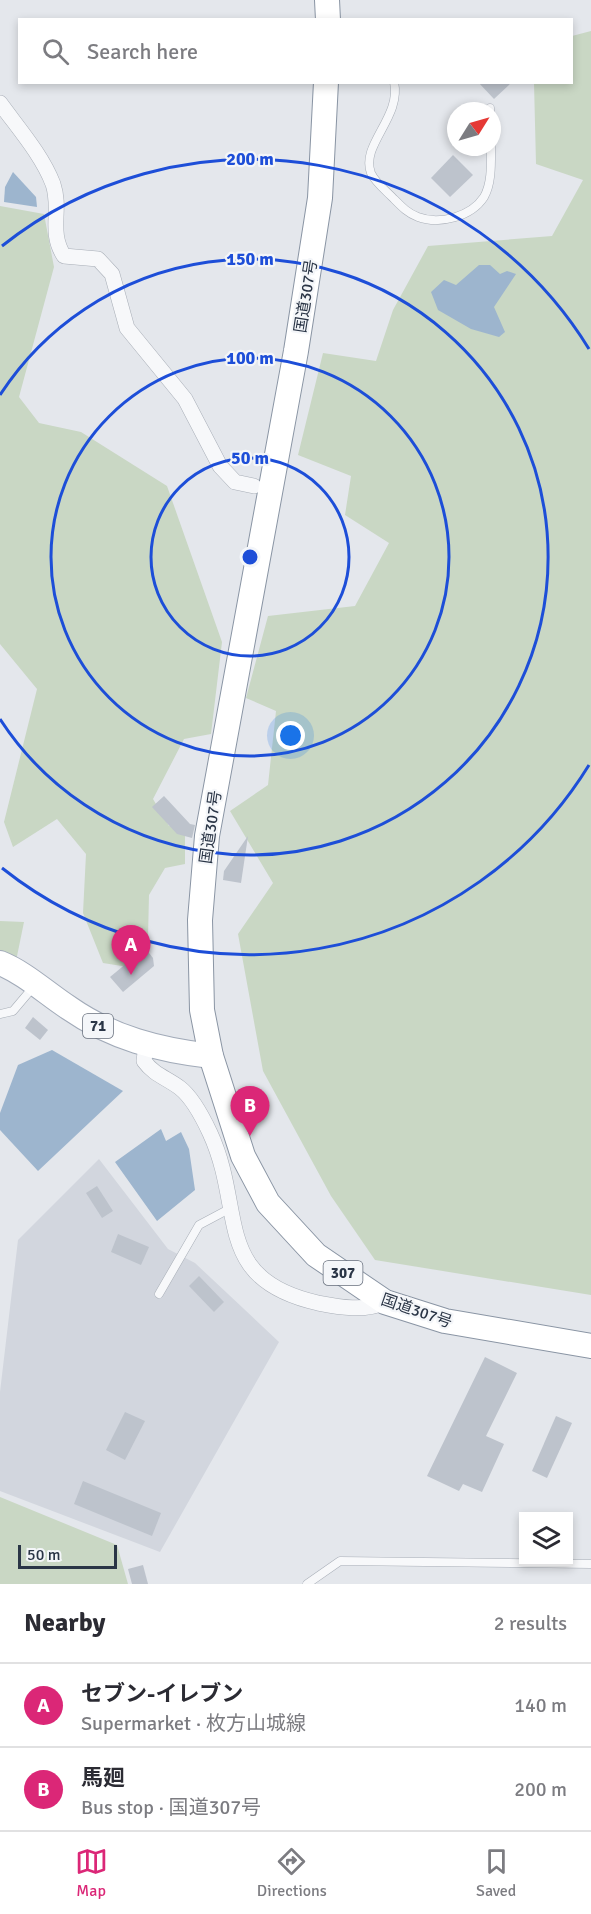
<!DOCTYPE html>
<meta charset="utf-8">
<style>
:root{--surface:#fff;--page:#f7f7f7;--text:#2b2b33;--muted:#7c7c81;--line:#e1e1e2;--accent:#db2777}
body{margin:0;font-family:Signika,"Noto Sans JP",sans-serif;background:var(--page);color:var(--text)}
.controls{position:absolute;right:18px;bottom:18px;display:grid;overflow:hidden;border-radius:0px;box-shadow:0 3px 9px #0003}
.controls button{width:54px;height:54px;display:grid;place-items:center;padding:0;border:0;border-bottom:2px solid var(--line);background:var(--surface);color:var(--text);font:30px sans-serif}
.compass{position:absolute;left:447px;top:102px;width:54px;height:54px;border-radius:50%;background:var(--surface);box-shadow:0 3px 9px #0003;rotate:53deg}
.scale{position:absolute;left:18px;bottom:15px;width:99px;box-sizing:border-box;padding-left:6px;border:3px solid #2a3546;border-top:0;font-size:16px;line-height:21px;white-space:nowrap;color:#2a3546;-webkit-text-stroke:4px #f4f6f9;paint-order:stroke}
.you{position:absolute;left:291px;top:736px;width:21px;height:21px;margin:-15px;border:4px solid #fff;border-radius:50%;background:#1a73e8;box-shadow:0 0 0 9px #1a73e833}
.badge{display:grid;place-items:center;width:39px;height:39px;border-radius:50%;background:var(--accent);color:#fff;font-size:20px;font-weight:700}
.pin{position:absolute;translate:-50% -50px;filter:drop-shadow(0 2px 3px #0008)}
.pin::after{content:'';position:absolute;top:32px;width:21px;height:18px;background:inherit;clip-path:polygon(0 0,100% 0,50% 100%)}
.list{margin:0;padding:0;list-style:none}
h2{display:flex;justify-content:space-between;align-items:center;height:78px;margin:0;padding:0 24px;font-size:26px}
h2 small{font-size:20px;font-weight:400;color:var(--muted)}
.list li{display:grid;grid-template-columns:39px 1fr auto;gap:18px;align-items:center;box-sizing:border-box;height:84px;padding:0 24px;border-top:2px solid var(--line)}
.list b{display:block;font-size:22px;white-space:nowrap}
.list p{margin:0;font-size:20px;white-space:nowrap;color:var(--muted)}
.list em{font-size:20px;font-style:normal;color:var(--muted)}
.icon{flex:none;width:33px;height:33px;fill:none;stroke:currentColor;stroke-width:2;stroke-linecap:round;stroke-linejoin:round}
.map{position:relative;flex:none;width:591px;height:1584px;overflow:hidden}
.search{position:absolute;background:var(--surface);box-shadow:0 3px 9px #0003;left:18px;right:18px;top:18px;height:66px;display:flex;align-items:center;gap:15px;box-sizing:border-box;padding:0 21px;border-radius:0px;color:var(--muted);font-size:22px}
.sheet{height:246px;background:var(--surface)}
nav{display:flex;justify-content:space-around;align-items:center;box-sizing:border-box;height:84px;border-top:2px solid var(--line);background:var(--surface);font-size:16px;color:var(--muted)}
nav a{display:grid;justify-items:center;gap:3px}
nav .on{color:var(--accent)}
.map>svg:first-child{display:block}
.built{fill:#d2d6de}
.green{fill:#c9d7c4}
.water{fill:#9db5ce}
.building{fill:#bdc3cc}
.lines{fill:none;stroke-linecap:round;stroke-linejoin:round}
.service-casing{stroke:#a8aeb7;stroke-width:9}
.minor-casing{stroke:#a8aeb7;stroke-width:16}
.primary-casing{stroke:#a2abb9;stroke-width:26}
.trunk-casing{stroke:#8a95a4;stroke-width:26}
.service{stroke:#f7f8fa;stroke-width:8}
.minor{stroke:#f7f8fa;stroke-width:15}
.primary{stroke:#fff;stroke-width:24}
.trunk{stroke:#fff;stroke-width:24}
.ring{fill:none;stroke:#1d4ed8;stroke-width:3}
.labels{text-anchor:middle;stroke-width:4.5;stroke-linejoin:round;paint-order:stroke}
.shield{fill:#f4f6f9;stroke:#676f7c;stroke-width:1.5}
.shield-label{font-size:15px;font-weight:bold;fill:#2a3546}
.street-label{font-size:16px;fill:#2a3546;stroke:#f4f6f9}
.centre{fill:#1d4ed8;stroke:#f4f6f9;stroke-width:3}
.ring-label{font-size:18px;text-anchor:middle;font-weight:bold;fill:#1d4ed8;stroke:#f4f6f9;stroke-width:4.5;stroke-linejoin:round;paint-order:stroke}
</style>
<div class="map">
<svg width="591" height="1584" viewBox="0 0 591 1584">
<rect width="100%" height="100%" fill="#e4e7ec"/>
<!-- built -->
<path class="built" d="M99 1159 168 1249 195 1263 279 1342 160 1552 0 1491V1392L18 1240Z"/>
<!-- green -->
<g class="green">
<path d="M591 31V1295L375 1260 331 1196 263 1071 238 934 273 883 230 811 268 785 276 711 246 698 268 616 355 606 389 543 345 515 351 476 298 455 323 353 376 361 393 310 428 246 552 236 583 180 536 164 534 83 572 82V36Z"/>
<path d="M0 206 44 214 54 267 19 397 39 423 81 432 167 486 222 642 211 734 184 739 153 799 169 826 185 827V864L165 868 149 895 148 937 128 967 103 963 83 913 86 854 57 819 13 847 4 822 37 689 0 644Z"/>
<path d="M0 921 24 922 16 961 0 955Z"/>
<path d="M0 1497 117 1545 128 1584H0Z"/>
</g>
<!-- water -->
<g class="water">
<path d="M13 172 36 197 37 207 4 202 5 187Z"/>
<path d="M479 265H490L500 274 507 271 516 274 494 307 505 332 499 337 471 329 438 310 431 292 444 280 456 285Z"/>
<path d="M52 1050 123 1091 38 1171 0 1130V1113L18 1065Z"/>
<path d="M161 1129 166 1141 181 1132 189 1149 195 1190 157 1221 115 1162Z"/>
</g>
<!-- building -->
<g class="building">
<path d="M478 82H512L494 99Z"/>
<path d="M453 155 473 175 450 197 431 178Z"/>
<path d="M164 796 190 824 195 825 192 838 177 834 152 807Z"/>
<path d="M248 836 241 883 223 880 224 871Z"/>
<path d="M145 948 153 958 154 966 123 992 110 977Z"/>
<path d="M33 1017 48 1030 40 1040 25 1028Z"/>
<path d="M97 1186 113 1211 102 1218 86 1193Z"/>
<path d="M118 1234 149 1247 141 1265 111 1252Z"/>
<path d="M199 1276 224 1302 214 1312 189 1286Z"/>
<path d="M485 1357 517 1373 486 1436 504 1444 482 1492 463 1484 459 1491 427 1476Z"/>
<path d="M125 1412 145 1421 125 1460 106 1450Z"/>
<path d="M556 1416 572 1423 547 1478 532 1471Z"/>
<path d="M83 1481 161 1513 152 1536 74 1504Z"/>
<path d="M143 1565 148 1584H132L128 1569Z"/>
</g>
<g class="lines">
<defs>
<g id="service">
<path d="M394 82C402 117 360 145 371 173 375 182 385 190 392 197 400 205 407 213 418 217 439 225 471 217 484 197 492 183 491 163 491 147"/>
<path d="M490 108V111"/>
<path d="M0 1014 13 1011 35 985"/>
<path d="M159 1294 199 1225 231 1208"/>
<path d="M307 1584 340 1561 591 1564"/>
</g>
<g id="minor">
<path d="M0 103C18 128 42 155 53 184 62 211 48 231 64 256L98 259 112 274 127 328 185 399 220 466 235 482 254 486"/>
<path d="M146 1045 144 1061C154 1075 167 1078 180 1088 193 1098 203 1118 210 1133 246 1211 211 1279 318 1303 339 1307 365 1312 385 1302"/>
</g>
<path id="primary" d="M0 963C25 973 46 993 69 1008 112 1038 159 1050 211 1056"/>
<g id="trunk">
<path d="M327 0 328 20"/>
<path d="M326 82 320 198 296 351 207 836 200 920 202 1010 211 1056 243 1156 268 1203 316 1255 385 1302 445 1321 591 1346"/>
</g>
</defs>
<!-- service casing -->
<use href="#service" class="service-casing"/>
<!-- minor casing -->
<use href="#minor" class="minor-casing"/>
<!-- primary casing -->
<use href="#primary" class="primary-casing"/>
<!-- trunk casing -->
<use href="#trunk" class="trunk-casing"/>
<!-- service -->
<use href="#service" class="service"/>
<!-- minor -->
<use href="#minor" class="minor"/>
<!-- primary -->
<use href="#primary" class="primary"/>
<!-- trunk -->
<use href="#trunk" class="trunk"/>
</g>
<!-- distance rings -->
<g class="ring">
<circle cx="250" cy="557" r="99"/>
<circle cx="250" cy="557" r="199"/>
<path d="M0 395A298 298 0 1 1 0 719"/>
<path d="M589 765A398 398 0 0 1 2 868M2 246A398 398 0 0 1 589 349"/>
</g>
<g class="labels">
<!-- shield labels -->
<g class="shield">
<rect x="83" y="1014" width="30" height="24" rx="4.5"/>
<rect x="323.5" y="1261" width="39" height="24" rx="4.5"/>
</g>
<g class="shield-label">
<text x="98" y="1031">71</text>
<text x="343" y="1278">307</text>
</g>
<!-- street labels -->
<g class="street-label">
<text transform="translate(305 296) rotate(-81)" y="6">国道307号</text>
<text transform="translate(210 827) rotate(-82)" y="6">国道307号</text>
<text transform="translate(417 1310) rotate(19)" y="6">国道307号</text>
</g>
</g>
<circle cx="250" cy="557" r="9" class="centre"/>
<g class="ring-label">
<text x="250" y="165">200 m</text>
<text x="250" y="265">150 m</text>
<text x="250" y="364">100 m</text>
<text x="250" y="464">50 m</text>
</g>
</svg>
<div class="controls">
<button><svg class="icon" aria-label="layers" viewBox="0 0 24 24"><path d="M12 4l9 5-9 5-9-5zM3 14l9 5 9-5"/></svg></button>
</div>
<svg class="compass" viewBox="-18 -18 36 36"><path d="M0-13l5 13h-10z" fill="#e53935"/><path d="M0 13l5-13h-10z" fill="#7c7c81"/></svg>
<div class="scale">50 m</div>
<div class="you"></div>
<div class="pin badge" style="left:131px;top:975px">A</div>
<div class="pin badge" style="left:250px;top:1136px">B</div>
<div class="search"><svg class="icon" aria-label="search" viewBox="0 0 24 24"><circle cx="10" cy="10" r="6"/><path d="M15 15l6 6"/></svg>Search here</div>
</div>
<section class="sheet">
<h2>Nearby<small>2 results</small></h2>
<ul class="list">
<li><span class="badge">A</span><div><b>セブン-イレブン</b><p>Supermarket · 枚方山城線</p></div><em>140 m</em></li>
<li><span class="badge">B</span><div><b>馬廻</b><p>Bus stop · 国道307号</p></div><em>200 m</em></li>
</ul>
</section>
<nav>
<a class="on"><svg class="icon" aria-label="map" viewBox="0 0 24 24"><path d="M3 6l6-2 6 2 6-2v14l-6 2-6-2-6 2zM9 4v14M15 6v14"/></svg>Map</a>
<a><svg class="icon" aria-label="directions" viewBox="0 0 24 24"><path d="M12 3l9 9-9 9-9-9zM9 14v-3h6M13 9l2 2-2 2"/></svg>Directions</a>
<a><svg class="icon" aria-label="saved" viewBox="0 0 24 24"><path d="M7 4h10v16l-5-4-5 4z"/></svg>Saved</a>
</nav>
